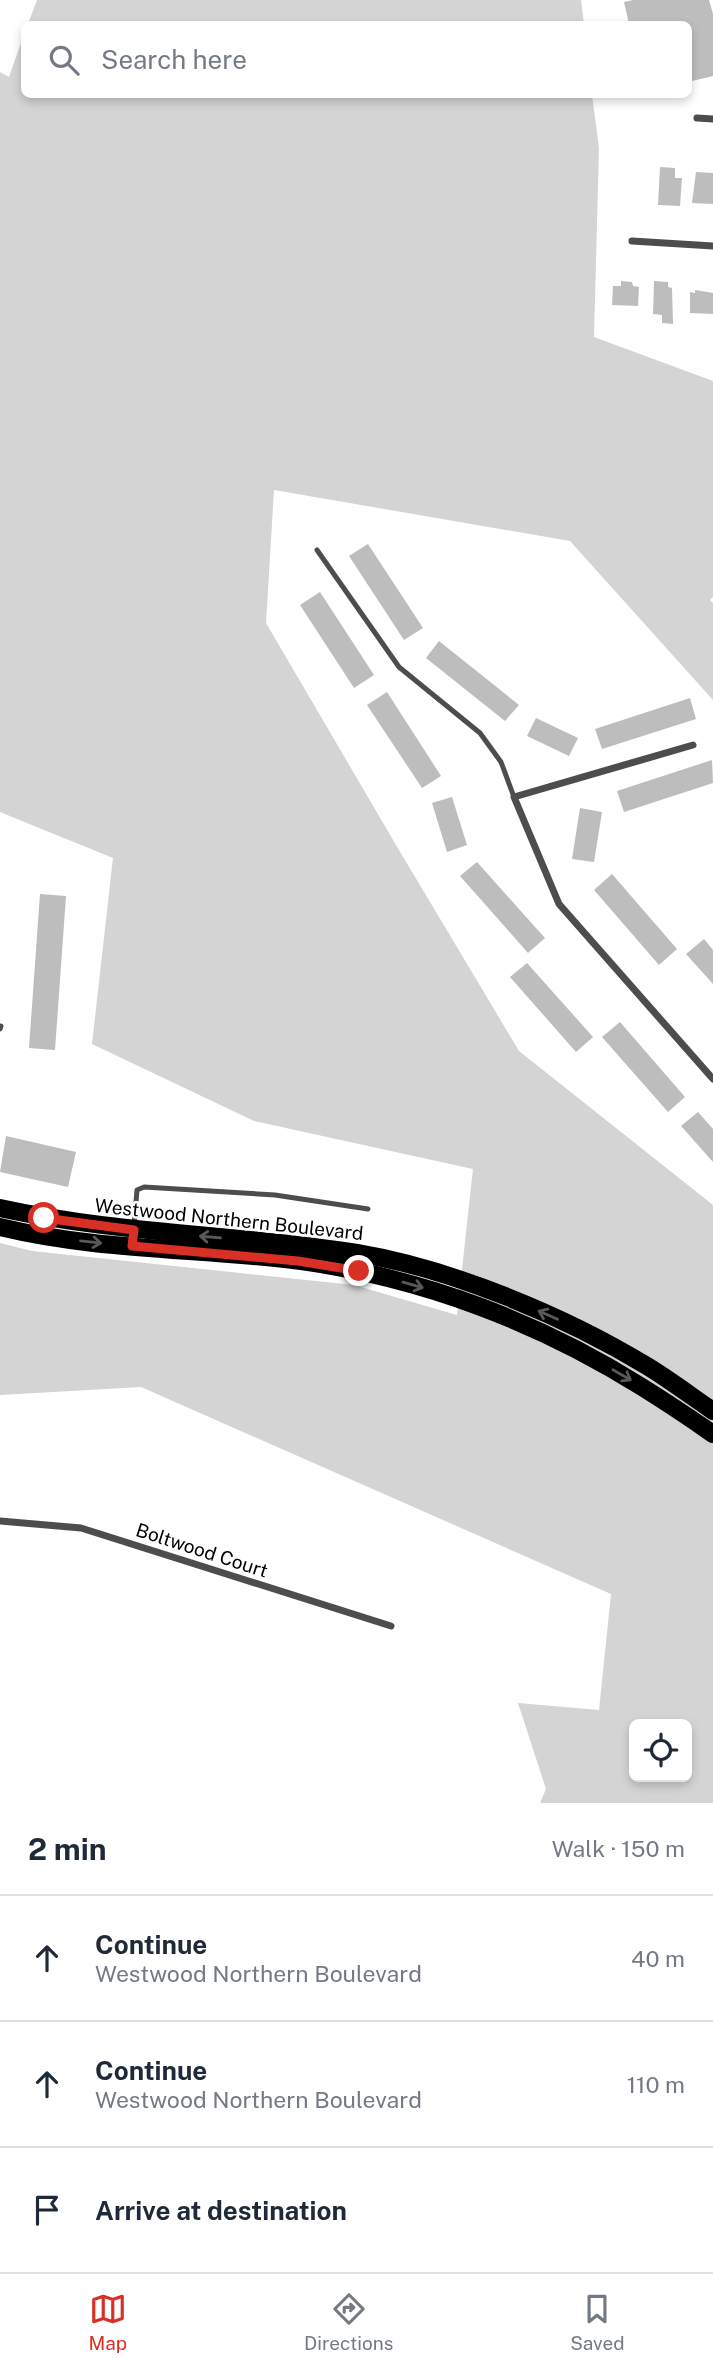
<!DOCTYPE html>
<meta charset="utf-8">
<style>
:root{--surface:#fff;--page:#f6f6f7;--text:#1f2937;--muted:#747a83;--line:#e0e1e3;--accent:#d93025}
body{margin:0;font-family:"Public Sans",sans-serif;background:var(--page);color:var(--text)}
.controls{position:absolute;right:21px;bottom:21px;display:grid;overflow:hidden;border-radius:10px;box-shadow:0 4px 10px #0003}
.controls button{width:63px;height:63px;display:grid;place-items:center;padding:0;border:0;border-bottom:2px solid var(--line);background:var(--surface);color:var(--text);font:35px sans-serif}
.stop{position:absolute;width:21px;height:21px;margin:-16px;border:5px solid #d93025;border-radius:50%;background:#fff}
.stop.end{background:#d93025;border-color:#fff;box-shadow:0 2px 7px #0008}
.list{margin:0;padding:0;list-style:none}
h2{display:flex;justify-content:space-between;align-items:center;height:91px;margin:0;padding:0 28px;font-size:30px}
h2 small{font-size:23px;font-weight:400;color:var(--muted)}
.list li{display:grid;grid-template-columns:46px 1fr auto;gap:21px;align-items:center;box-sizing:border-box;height:126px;padding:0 28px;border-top:2px solid var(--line)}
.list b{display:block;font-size:26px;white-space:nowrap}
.list p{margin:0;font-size:23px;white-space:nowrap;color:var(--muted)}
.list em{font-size:23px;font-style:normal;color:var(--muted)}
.icon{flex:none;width:38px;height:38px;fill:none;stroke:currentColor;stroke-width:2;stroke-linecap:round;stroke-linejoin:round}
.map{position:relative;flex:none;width:713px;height:1803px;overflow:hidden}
.search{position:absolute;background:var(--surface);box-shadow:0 4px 10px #0003;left:21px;right:21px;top:21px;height:77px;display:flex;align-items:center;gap:18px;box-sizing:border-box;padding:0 24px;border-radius:10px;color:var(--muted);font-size:26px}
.sheet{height:469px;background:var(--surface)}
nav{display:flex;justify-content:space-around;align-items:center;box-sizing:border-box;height:98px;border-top:2px solid var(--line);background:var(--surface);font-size:19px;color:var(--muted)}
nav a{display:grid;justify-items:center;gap:4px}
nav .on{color:var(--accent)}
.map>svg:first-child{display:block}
.green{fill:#d4d4d4;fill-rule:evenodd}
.building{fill:#bdbdbd}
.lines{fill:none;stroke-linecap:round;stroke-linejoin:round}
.lane{stroke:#4d4d4d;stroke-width:5}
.street{stroke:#4d4d4d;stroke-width:7}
.primary{stroke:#000;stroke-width:18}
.oneway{stroke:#595959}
.route{stroke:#d93025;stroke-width:9}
.labels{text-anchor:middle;stroke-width:5;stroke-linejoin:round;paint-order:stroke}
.street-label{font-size:19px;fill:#000;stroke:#fff}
</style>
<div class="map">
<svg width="713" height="1803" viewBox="0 0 713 1803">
<rect width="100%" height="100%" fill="#fff"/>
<!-- green -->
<g class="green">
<path d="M37 0H581L584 24H28Z"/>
<path d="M24 34V94L592 95 599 148 594 337 713 381V597L710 600 713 603V700L570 541 274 490 266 623 396 845 519 1051 713 1205V1803H540L546 1789 518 1703 599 1710 611 1594 141 1387 0 1395V1243L32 1251 354 1285 457 1315 473 1169 254 1121 92 1044 113 858 0 812V72L9 77ZM634 1724H687V1777H634Z"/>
</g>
<!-- building -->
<g class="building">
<path d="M633 0H709L713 14V76L688 82V24H629L624 2Z"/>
<path d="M660 167 675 168V178H682L680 206 658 205Z"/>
<path d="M696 172 713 173V204L692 203Z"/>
<path d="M621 281 632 282 633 286 639 287 638 306 612 305 613 286H621Z"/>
<path d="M654 281 668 282V287L672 288 673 324 662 323V315L653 314Z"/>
<path d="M695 290 713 293V314L690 313V292L695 293Z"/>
<path d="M368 544 423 628 404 640 349 556Z"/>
<path d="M320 592 374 675 354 688 300 605Z"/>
<path d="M439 641 519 705 505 721 426 658Z"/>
<path d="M387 692 441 776 422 788 367 705Z"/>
<path d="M690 698 696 719 602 749 595 729Z"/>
<path d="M536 718 578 738 569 756 527 736Z"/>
<path d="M712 760 713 783 624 812 617 791Z"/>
<path d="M452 797 467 845 447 852 432 803Z"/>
<path d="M580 808 602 812 594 862 572 859Z"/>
<path d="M477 862 545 938 528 953 460 876Z"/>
<path d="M612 874 677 949 659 965 594 890Z"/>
<path d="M40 894 66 896 55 1050 29 1048Z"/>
<path d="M704 939 713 950V984L686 954Z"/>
<path d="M527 963 593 1037 576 1052 510 977Z"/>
<path d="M620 1022 685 1097 668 1112 602 1037Z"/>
<path d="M698 1112 713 1129V1162L681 1126Z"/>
<path d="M6 1136 76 1152 68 1187 0 1172Z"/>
</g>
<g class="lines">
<!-- lane -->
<g class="lane">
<path d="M317 550 399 667 480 733 501 762 514 797"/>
<path d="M0 1029 1 1026"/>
<path d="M134 1226 137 1190 144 1187 275 1195 368 1209"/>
</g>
<!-- street -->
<g class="street">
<path d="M697 118 713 119"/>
<path d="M632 241 713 246"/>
<path d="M693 745 514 797 559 904 713 1079"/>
<path d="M0 1521 81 1528 391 1626"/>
</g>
<!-- primary -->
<g class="primary">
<path d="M0 1208C118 1234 238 1234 357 1253 452 1269 565 1316 647 1366 670 1380 691 1396 713 1411"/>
<path d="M0 1227C98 1251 201 1248 301 1261 422 1278 539 1322 642 1387 666 1402 690 1418 713 1434"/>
</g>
</g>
<!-- one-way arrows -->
<defs><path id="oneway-shaft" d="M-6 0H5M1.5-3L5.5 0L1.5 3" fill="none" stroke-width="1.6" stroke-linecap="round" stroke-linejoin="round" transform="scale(1.75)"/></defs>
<g class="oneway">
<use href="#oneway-shaft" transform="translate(210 1237) rotate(-175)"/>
<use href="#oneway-shaft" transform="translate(91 1242) rotate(6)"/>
<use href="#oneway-shaft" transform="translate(413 1285) rotate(16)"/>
<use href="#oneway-shaft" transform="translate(548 1315) rotate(-156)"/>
<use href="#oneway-shaft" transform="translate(622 1375) rotate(30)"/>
</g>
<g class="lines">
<!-- route -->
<path class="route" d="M44 1218 134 1230 132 1246 298 1261 359 1271"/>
</g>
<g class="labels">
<!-- street labels -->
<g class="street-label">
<text transform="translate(229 1219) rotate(6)" y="7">Westwood Northern Boulevard</text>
<text transform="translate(202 1550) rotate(18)" y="7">Boltwood Court</text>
</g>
</g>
</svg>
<div class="controls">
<button><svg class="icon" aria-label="locate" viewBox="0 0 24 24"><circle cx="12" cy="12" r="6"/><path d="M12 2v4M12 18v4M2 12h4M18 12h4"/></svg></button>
</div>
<div class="stop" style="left:44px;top:1218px"></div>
<div class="stop end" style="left:359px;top:1271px"></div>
<div class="search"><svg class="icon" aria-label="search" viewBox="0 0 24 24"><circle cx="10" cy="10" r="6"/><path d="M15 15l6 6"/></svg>Search here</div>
</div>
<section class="sheet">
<h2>2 min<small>Walk · 150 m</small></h2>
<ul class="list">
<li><svg class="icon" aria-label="ahead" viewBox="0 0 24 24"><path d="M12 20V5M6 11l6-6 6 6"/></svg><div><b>Continue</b><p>Westwood Northern Boulevard</p></div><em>40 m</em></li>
<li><svg class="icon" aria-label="ahead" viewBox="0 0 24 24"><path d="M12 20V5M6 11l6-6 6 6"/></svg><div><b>Continue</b><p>Westwood Northern Boulevard</p></div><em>110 m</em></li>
<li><svg class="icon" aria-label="arrive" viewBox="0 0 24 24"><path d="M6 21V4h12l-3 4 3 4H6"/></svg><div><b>Arrive at destination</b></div></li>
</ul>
</section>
<nav>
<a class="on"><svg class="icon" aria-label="map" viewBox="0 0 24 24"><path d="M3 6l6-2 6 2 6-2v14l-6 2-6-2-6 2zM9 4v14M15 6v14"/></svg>Map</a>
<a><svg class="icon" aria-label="directions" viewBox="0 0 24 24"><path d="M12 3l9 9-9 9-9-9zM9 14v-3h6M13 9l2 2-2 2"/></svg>Directions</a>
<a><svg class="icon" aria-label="saved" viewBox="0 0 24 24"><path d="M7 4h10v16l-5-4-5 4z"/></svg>Saved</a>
</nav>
